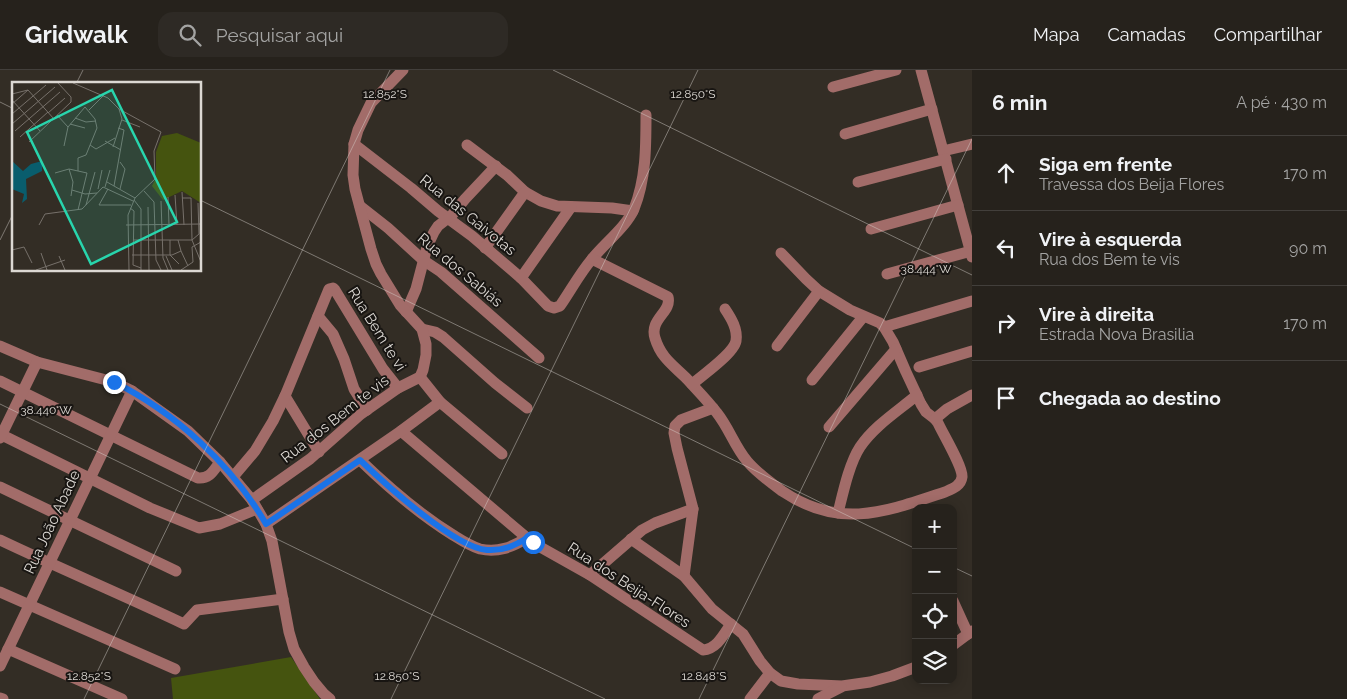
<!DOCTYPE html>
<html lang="pt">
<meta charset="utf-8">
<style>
:root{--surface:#26221c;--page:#2e2a25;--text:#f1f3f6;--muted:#a4a4a3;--line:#423f3b}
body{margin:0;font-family:Raleway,sans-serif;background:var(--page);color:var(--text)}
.controls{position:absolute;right:15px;bottom:15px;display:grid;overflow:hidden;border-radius:10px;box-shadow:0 2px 12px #0003}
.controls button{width:45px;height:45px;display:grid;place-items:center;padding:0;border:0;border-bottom:1px solid var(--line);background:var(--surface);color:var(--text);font:25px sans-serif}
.stop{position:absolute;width:15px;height:15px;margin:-11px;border:4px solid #1a73e8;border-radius:50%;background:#fff}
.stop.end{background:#1a73e8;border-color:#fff;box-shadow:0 1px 5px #0008}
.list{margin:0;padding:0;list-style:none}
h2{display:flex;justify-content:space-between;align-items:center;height:65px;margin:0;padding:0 20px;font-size:21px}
h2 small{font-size:16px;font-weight:400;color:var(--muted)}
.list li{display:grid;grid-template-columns:32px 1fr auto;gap:15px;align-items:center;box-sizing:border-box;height:75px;padding:0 20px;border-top:1px solid var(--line)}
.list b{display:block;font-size:19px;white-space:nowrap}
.list p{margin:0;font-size:16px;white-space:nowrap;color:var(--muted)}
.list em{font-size:16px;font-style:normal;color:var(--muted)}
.icon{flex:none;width:28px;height:28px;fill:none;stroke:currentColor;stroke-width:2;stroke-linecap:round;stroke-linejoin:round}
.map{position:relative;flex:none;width:972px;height:629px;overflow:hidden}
header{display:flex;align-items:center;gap:30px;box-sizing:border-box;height:70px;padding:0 25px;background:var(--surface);border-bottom:1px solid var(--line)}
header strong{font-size:24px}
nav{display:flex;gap:28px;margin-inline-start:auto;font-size:18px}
.search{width:350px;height:45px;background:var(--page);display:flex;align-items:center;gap:12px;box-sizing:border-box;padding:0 18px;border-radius:15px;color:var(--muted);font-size:19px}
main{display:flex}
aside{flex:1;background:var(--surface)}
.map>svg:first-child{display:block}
.green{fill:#45540f}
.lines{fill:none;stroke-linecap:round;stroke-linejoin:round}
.minor{stroke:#a26c69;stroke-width:11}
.route{stroke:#1a73e8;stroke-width:6}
.ticks{fill:none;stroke:#dcd8d3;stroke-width:1;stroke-opacity:0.45}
.labels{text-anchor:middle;stroke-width:4;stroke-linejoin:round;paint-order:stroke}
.street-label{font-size:15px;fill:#dcd8d3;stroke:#181512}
.inset-road{fill:none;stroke:#77716b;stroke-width:1}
.view{fill:#28d5ad;fill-opacity:0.15;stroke:#28d5ad;stroke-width:2.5}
.inset-edge{fill:none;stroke:#dcd8d3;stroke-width:2.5}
.ticks-label{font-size:12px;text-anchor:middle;fill:#dcd8d3;stroke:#181512;stroke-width:4;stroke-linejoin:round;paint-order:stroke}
</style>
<header>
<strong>Gridwalk</strong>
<div class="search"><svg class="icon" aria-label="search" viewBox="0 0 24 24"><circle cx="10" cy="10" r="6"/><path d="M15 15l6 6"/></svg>Pesquisar aqui</div>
<nav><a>Mapa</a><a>Camadas</a><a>Compartilhar</a></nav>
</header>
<main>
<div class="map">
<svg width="972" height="629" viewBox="0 0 972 629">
<rect width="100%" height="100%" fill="#332d25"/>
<!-- green -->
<path class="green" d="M291 587 320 629H173L171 608Z"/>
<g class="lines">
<!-- minor -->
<g class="minor">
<path d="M921 0 972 187"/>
<path d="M833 17 896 0"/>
<path d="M845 64 932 39"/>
<path d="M354 74 411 118 438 141 472 166 521 208 548 236 554 238 560 236C571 220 580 203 592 189 605 173 626 157 634 139 646 109 646 77 646 45"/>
<path d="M467 75 507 105 525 122 541 131 557 136 612 138 633 141"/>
<path d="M943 81 972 74"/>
<path d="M858 112 946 89"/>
<path d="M360 136 388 158 423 190 441 202 539 288"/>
<path d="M871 159 958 135"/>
<path d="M485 178 525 122"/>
<path d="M592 189 668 227C672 242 649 249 655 268 661 288 673 295 687 309 697 320 708 331 717 343 729 358 735 377 747 391 757 403 770 412 782 421 840 460 885 442 945 422 952 419 961 416 962 407 963 397 943 364 938 353L935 349 926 342 921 334 906 302 893 272 884 257 880 253 850 240 819 221 806 209 781 183"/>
<path d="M887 204 971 181"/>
<path d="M521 208 571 137"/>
<path d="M406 242 416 219 427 177 434 162 438 156 452 145 465 129 496 96"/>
<path d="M318 246 333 264 344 289 354 319 367 340"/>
<path d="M884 257 972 231"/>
<path d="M422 259 435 262 443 267 495 313 527 338"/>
<path d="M0 276 37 292 114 312 132 321 188 361 220 392 252 430 266 454 272 471 289 562 294 579 304 597 314 612 324 624 330 629"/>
<path d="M777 276 819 221"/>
<path d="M919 297 972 281"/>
<path d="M420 307 440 332 502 384"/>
<path d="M812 310 863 247"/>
<path d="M0 311 198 408C210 409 213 401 220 392"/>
<path d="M692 314C702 306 734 283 736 271 738 259 731 248 725 239"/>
<path d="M285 326 319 382"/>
<path d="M935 349 947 339 972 325"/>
<path d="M829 357 896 279"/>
<path d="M401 361 527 468 542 478 590 505 703 580C717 579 724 564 731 554"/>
<path d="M0 364 150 438 199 458 220 454 257 439"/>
<path d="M0 368 37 292"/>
<path d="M360 390C388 417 419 444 453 465 461 470 470 476 480 479 498 483 512 477 527 468"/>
<path d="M233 407 255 381 273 351 285 326 329 219 333 218 335 220 383 299 398 318"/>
<path d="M0 417 176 501"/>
<path d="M252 430 310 389 361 344 398 318 420 307 423 300 426 285V274L422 259 400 235 381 204 376 194 371 179 355 119 353 105 354 74 358 60 371 33 403 0"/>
<path d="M838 443C843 423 849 394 860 377 874 356 898 341 917 325"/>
<path d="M266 454 401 361 440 332"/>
<path d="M631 469 684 506 712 539 743 564 760 591 770 603 781 611 798 614 842 616 870 612 892 606 916 597"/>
<path d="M0 470C61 499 123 525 184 554L197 540 283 529"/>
<path d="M590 505 642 460 655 453 693 439"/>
<path d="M684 506 693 439 677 378 674 363 675 356 681 350 713 338"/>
<path d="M0 522 175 599"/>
<path d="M953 531 968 564"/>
<path d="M953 575 972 561"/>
<path d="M8 579 122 629"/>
<path d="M0 596 132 321"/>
<path d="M0 628 3 629"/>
<path d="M750 629 770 603"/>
<path d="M818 629 841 617"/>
</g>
</g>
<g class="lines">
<!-- route -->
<path class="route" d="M114 312C176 343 231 394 266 454L360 390C384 413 455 478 487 480 503 481 514 476 527 468L533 472"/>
</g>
<!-- ticks -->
<path class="ticks" d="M553 0 972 205M76 14 83 0M0 32 14 39M200 130 916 479M0 170 14 142M0 334 605 629M953 497 972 506M84 629 390 0M391 629 698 0M699 629 972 69"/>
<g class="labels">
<!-- street labels -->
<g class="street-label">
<text transform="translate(468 145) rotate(39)" y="5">Rua das Gaivotas</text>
<text transform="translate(460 200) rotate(40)" y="5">Rua dos Sabiás</text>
<text transform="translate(377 259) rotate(58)" y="5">Rua Bem te vi</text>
<text transform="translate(335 349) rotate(-38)" y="5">Rua dos Bem te vis</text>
<text transform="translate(52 452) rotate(-65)" y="5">Rua João Abade</text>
<text transform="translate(629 515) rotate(33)" y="5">Rua dos Beija-Flores</text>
</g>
</g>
<!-- overview -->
<g transform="translate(12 12)">
<rect width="189" height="189" fill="#332d25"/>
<path d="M165 51 189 61V121L170 109 151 118 140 104 144 96V70L150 54Z" fill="#45540f"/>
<path d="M0 79 11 89 19 82 30 79V89L14 97 15 117 10 121 12 112 0 107Z" fill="#095d6d"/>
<path class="inset-road" d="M61 1 96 16 107 27 110 37 101 65M16 8 42 37M0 12 16 8M0 18 28 49M0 22 16 8M107 27 149 50 142 69 143 97 123 116 116 133 117 188M77 28 92 13M36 31 53 16M0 32 34 3M45 33 56 45M63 36 74 40 84 39M110 38 128 45M0 42 43 5M58 42 73 46M3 49 48 10M8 55 36 30M93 59 109 68M17 60 59 20V15L46 1M78 63 84 67 103 56M52 64 56 45 73 25 83 37 85 46 74 73 66 76V89M108 80 113 87 108 107M57 87 61 100 59 114M43 91 57 87 75 91 66 128M95 100 123 116M102 104 112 48 106 46M93 105 98 88M86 107 90 88M96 107 87 123H119M60 108 73 112 85 111M132 109 142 120 144 178 149 188M170 110 172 143M163 113 165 143M156 115 157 143M170 116H179L180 158 189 180M122 118 129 127V188M149 119 151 176 156 188M74 123 83 90M136 125 137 188M118 126 122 129 121 183 129 186M27 143 33 132 70 127 91 105 121 119M114 143 189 142M121 158H180M158 158V173L167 182M180 158 187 152 186 121M0 168 12 165 20 181M169 169 176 184M29 171 35 188M120 173H160L169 169 166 158M47 174 53 188M154 174 160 188M24 188 53 178M169 188 181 180 180 165 189 160"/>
<path class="view" d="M100 8 165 140 79 182 15 50Z"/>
<rect width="189" height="189" class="inset-edge"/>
</g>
<g class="ticks-label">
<text x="385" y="28">12.852°S</text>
<text x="693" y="28">12.850°S</text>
<text x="926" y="203">38.444°W</text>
<text x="46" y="344">38.440°W</text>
<text x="89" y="610">12.852°S</text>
<text x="397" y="610">12.850°S</text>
<text x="704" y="610">12.848°S</text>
</g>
</svg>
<div class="controls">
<button>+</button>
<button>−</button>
<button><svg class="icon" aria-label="locate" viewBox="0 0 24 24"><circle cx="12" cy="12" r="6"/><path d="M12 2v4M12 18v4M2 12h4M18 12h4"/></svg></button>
<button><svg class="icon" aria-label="layers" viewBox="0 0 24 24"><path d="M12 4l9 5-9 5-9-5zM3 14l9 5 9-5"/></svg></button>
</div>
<div class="stop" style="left:533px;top:472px"></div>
<div class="stop end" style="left:114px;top:312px"></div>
</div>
<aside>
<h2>6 min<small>A pé · 430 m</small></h2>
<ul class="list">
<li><svg class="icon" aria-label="ahead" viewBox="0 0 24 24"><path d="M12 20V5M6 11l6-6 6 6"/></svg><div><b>Siga em frente</b><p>Travessa dos Beija Flores</p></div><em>170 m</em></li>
<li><svg class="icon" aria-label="left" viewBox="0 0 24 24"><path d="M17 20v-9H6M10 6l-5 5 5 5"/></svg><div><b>Vire à esquerda</b><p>Rua dos Bem te vis</p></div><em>90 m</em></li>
<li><svg class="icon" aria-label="right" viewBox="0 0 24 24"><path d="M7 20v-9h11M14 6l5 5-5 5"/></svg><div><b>Vire à direita</b><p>Estrada Nova Brasilia</p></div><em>170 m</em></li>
<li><svg class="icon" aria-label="arrive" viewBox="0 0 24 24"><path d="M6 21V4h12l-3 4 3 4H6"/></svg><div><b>Chegada ao destino</b></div></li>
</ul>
</aside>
</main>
